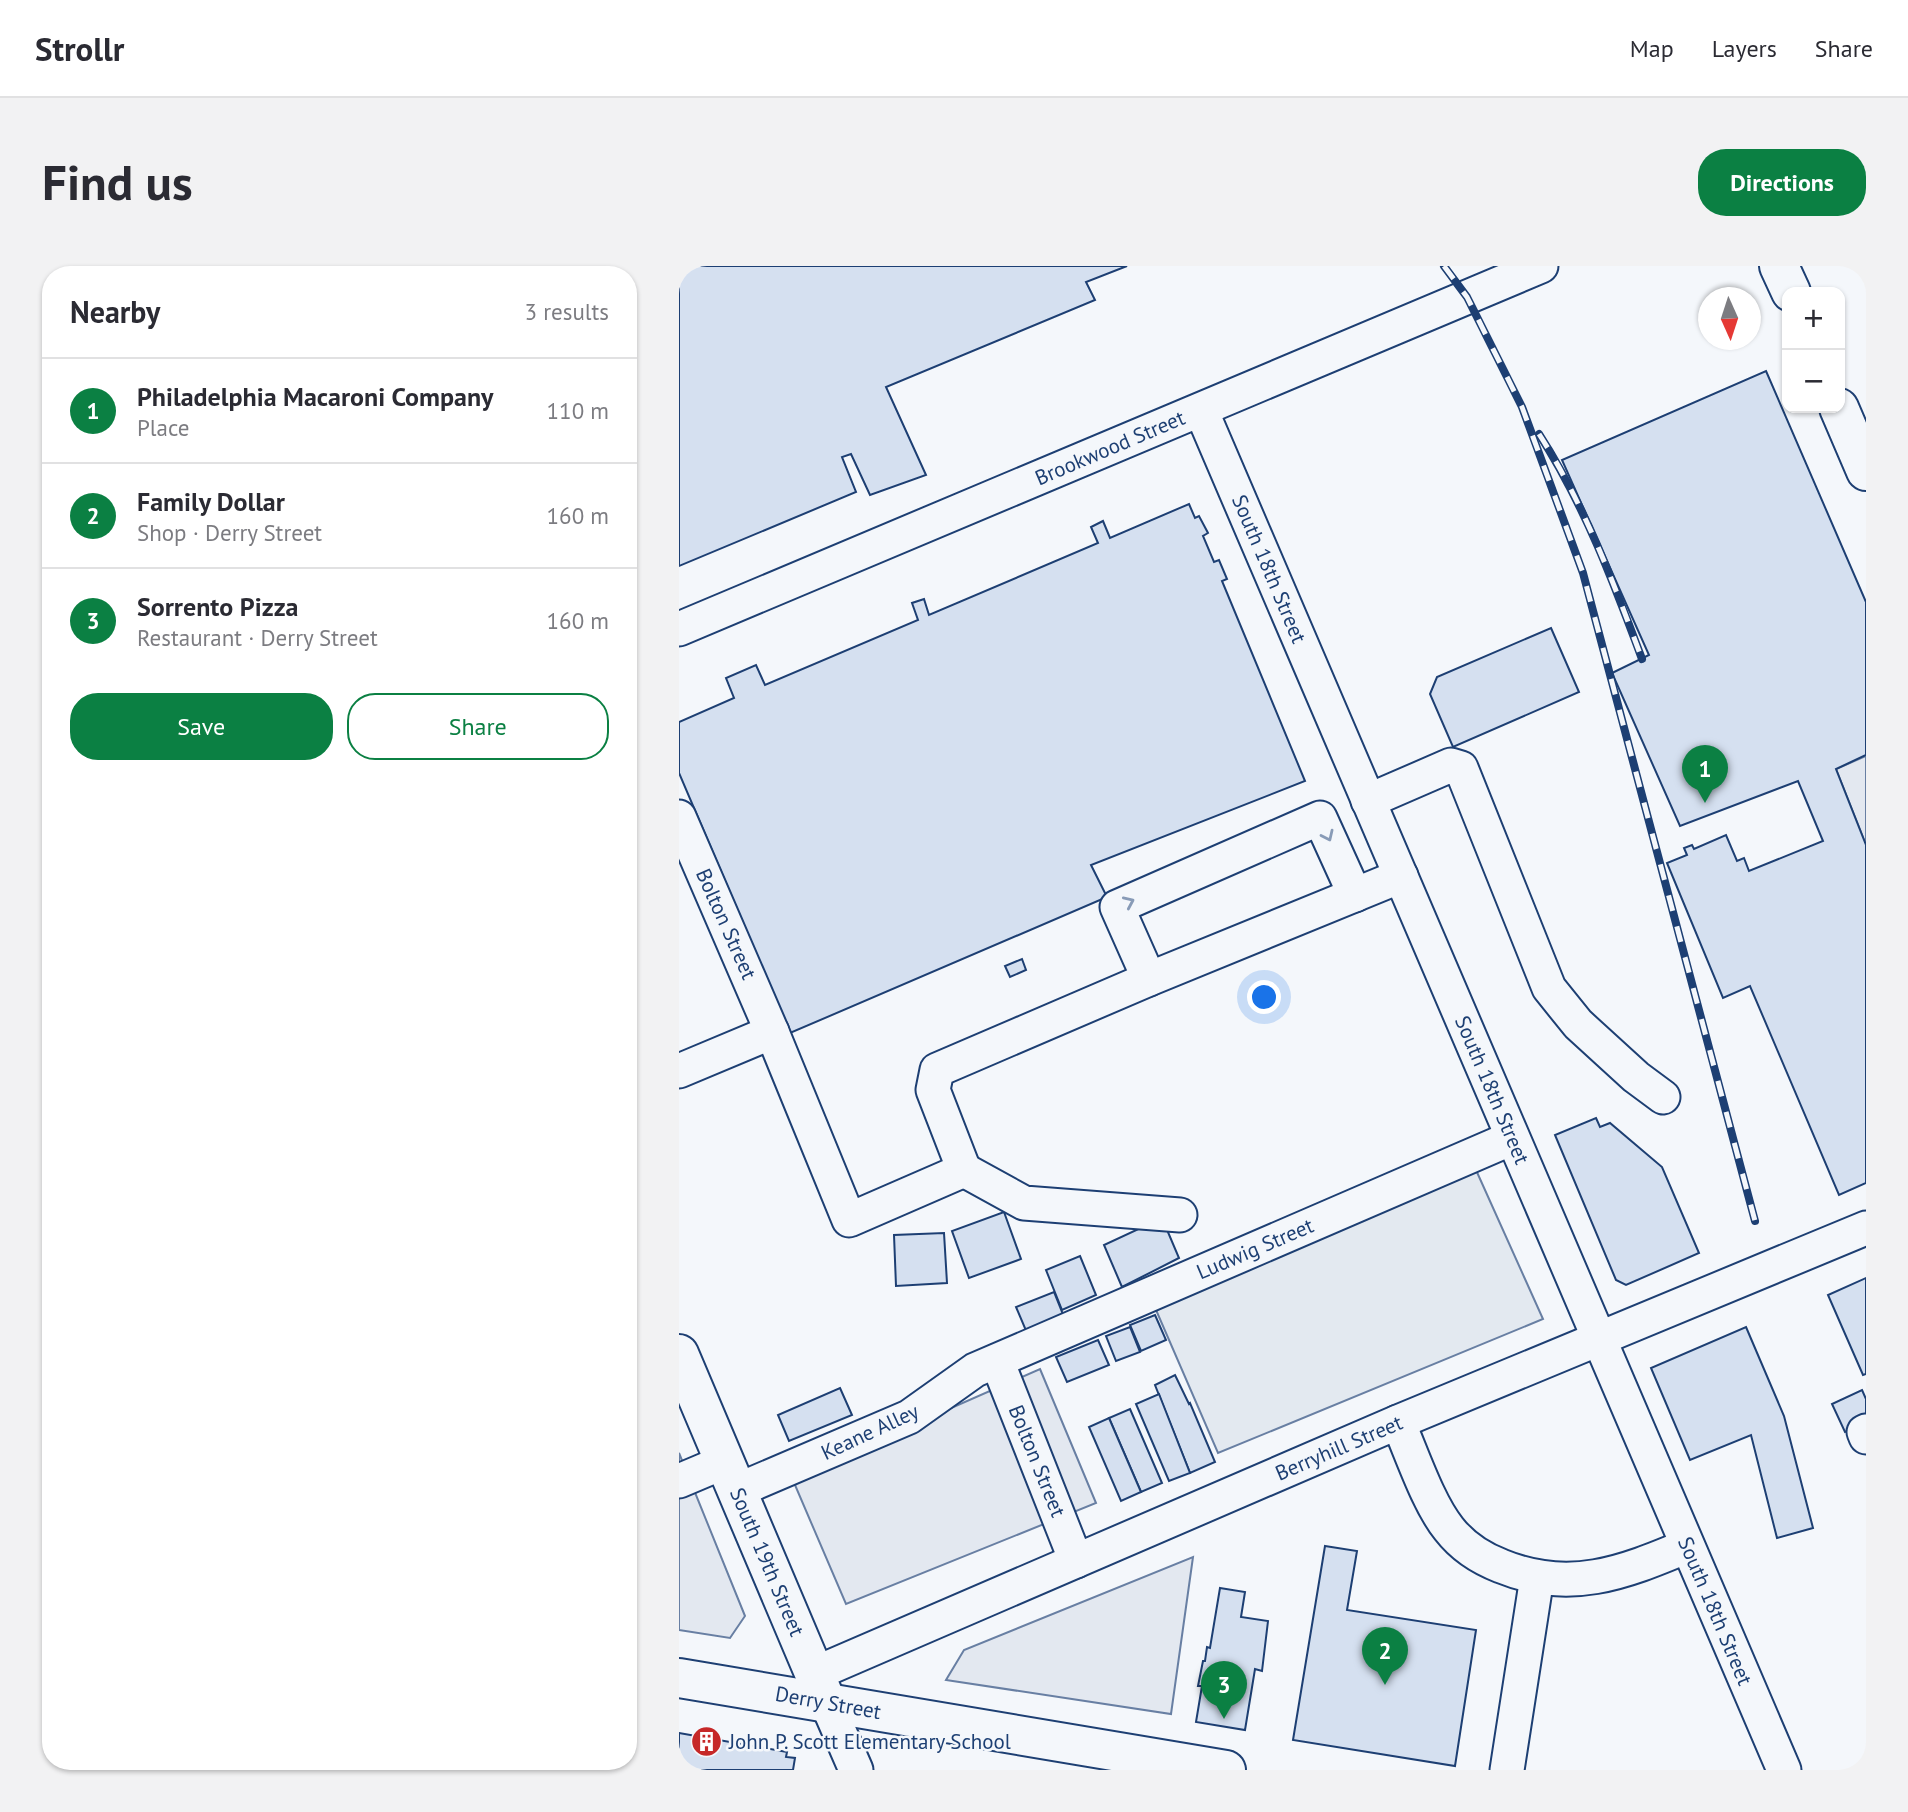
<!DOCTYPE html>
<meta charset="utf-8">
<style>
:root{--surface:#fff;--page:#f2f2f3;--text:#2b2b33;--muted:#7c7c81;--line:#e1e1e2;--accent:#0b8043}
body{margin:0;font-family:"PT Sans",sans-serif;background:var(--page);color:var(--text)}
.controls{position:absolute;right:21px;top:21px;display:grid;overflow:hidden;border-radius:14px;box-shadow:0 2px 5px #0004}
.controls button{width:63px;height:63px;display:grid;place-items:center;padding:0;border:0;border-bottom:2px solid var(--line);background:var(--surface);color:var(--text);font:35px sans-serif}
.compass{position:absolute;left:1019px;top:21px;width:63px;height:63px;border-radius:50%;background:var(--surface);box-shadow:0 2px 5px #0004;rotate:177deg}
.you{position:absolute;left:586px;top:732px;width:24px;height:24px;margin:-18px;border:5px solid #fff;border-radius:50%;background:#1a73e8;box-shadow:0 0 0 10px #1a73e833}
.badge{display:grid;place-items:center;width:46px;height:46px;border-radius:50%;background:var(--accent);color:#fff;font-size:23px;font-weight:700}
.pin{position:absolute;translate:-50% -58px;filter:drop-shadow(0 2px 4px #0008)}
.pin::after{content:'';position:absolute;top:37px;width:24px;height:21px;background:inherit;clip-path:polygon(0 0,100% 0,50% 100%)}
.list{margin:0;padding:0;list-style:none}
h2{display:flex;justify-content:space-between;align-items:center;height:91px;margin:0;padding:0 28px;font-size:30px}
h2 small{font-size:23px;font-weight:400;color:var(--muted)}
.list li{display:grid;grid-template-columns:46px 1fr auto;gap:21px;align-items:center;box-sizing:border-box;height:105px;padding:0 28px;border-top:2px solid var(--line)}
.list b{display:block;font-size:26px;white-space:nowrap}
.list p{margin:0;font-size:23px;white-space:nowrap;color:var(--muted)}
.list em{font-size:23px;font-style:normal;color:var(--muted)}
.actions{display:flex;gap:14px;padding:21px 28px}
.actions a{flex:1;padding:16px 0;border:2px solid var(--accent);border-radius:28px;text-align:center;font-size:24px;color:var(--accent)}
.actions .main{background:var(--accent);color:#fff}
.map{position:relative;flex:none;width:1187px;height:1504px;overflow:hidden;border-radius:28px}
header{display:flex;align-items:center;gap:42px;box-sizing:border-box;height:98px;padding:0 35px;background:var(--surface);border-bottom:2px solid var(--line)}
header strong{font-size:33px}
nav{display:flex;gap:38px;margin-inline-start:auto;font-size:24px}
.intro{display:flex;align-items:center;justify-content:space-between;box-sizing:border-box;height:168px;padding:0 42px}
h1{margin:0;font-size:49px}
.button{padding:18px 32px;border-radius:28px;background:var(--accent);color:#fff;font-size:24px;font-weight:700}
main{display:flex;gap:42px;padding:0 42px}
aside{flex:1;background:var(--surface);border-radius:28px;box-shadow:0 2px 5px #0004}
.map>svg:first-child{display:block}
.green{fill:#e3e9f0;stroke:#687fa3;stroke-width:2}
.parking{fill:#e3e8f0;stroke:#687fa3;stroke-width:2}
.building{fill:#d5e0f0;stroke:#1d3f73;stroke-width:2}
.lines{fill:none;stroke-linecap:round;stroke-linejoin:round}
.minor-casing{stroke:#1d3f73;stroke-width:37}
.major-casing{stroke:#1d3f73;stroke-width:42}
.minor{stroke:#f4f7fb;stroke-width:33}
.major{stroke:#f4f7fb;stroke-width:38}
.rail-casing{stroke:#1d3f73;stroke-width:8}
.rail{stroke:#f4f7fb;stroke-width:5;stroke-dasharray:16;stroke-linecap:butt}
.oneway{stroke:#889bb7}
.labels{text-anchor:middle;stroke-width:5;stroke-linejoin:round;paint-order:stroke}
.street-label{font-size:21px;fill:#1d3f73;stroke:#f4f7fb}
.poi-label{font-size:21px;fill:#1d3f73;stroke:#f4f7fb;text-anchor:start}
</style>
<header>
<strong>Strollr</strong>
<nav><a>Map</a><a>Layers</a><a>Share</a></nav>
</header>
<div class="intro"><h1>Find us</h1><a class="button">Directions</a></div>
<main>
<aside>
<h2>Nearby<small>3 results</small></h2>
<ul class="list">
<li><span class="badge">1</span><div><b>Philadelphia Macaroni Company</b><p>Place</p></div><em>110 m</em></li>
<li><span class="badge">2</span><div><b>Family Dollar</b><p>Shop · Derry Street</p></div><em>160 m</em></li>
<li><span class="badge">3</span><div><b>Sorrento Pizza</b><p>Restaurant · Derry Street</p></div><em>160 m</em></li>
</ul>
<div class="actions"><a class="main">Save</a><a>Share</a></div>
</aside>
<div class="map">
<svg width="1187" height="1504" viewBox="0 0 1187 1504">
<rect width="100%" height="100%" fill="#f4f7fb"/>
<!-- green -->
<path class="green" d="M797 904 864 1053 539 1187 474 1037Z"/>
<!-- parking -->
<g class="parking">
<path d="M1187 490V579L1157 503Z"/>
<path d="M361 1103 417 1237 167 1338 113 1212Z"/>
<path d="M0 1187 66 1350 51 1372 0 1364Z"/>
<path d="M514 1291 492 1448 267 1414 285 1384Z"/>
</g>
<!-- building -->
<g class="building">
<path d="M0 0H448L407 16 416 34 207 121 247 209 191 229 172 188 163 191 177 226 0 300Z"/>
<path d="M1087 105 1187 336V489L1157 503 1187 579V917L1160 929 1071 720 1044 732 988 597 1008 589 1005 582 1013 579 1015 583 1047 569 1058 595 1065 592 1070 605 1144 575 1119 515 1001 560 933 407 970 389 883 194Z"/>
<path d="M510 238 516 252 520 250 529 267 524 270 535 296 540 294 548 313 543 315 626 515 412 599 428 631 111 767 0 507V456L55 432 47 412 77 399 86 419 239 354 233 337 245 333 250 349 419 277 412 261 424 255 431 272Z"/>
<path d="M872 362 900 426 774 481 751 428 758 411Z"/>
<path d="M343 693 347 704 331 711 326 700Z"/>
<path d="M917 852 921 861 931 857 983 901 1020 987 947 1019 937 1014 876 869Z"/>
<path d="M325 946 342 993 290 1012 273 965Z"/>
<path d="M483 952 500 992 443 1021 425 979Z"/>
<path d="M265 967 268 1017 217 1020 215 969Z"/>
<path d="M401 990 417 1029 383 1044 367 1004Z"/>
<path d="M1187 1012V1108L1184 1109 1149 1029Z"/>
<path d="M375 1026 385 1051 348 1067 337 1041Z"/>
<path d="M476 1049 487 1074 462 1085 451 1059Z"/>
<path d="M451 1061 461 1086 437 1095 427 1070Z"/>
<path d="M1067 1061 1105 1150 1134 1262 1098 1272 1072 1169 1011 1194 972 1102Z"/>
<path d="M419 1074 430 1099 388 1116 377 1091Z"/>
<path d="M496 1109 510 1138 511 1137 536 1196 511 1207 476 1119Z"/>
<path d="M161 1122 173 1149 110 1175 99 1149Z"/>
<path d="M1183 1124 1187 1133V1157L1166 1166 1153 1138Z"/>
<path d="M480 1128 511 1207 490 1215 457 1138Z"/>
<path d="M451 1143 483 1217 462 1226 430 1152Z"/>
<path d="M430 1152 462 1226 442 1235 410 1161Z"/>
<path d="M646 1280 678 1285 668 1344 797 1364 776 1500 614 1474Z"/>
<path d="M541 1322 566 1326 562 1351 589 1355 583 1405 576 1403 566 1464 517 1456 523 1420H519L524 1395H526L528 1381 531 1382Z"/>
<path d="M0 1467 108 1486 107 1491 116 1492 114 1504H0Z"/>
</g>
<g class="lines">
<defs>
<g id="minor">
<path d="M522 144 1105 1504"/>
<path d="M0 363 862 0"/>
<path d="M689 535 772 499 782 502 870 722 899 758 957 811 984 831"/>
<path d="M0 551 93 766 170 954 285 904 254 824 258 804 470 713 722 610"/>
<path d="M470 713 438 641 641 552 676 629"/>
<path d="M0 805 93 766"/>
<path d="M285 904 345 937 501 949"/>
<path d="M318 1095 397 1295"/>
<path d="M719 1156C733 1188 749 1237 770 1263 784 1281 801 1292 822 1300 890 1328 944 1307 1008 1280"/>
<path d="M1187 1165 1185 1166 1187 1171"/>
<path d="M0 1215 45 1196"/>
<path d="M57 1225 230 1151 296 1104 833 872"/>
<path d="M135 1408 719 1156 1187 962"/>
<path d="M147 1435 177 1504"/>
<path d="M828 1504 858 1311"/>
</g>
<g id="major">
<path d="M1100 0 1112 26"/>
<path d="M1160 142 1187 205"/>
<path d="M0 1088 147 1435"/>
<path d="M0 1412 547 1504"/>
</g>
</defs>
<!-- minor casing -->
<use href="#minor" class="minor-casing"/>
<!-- major casing -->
<use href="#major" class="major-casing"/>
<!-- minor -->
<use href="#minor" class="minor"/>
<!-- major -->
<use href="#major" class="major"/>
<defs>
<g id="rail">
<path d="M765 0 788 31 843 141 904 307 1076 955"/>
<path d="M860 168C905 238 934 315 963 393"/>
</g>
</defs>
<!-- rail casing -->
<use href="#rail" class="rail-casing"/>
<!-- rail -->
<use href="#rail" class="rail"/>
</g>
<!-- one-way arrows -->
<defs><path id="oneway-chevron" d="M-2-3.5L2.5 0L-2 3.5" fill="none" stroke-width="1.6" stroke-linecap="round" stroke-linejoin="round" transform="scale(1.75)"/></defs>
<g class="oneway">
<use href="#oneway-chevron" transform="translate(649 570) rotate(65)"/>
<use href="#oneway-chevron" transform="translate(450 636) rotate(-24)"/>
</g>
<!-- icons -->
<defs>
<symbol id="building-disc" viewBox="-11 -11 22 22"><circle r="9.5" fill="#c62828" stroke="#f4f7fb"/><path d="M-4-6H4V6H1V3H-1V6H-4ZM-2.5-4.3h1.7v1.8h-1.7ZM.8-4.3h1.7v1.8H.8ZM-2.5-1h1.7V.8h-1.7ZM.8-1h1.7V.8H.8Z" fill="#fff"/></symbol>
</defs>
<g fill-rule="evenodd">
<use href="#building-disc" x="10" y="1458" width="35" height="35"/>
</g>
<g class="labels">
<!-- street labels -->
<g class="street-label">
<text transform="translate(431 182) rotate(-23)" y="7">Brookwood Street</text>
<text transform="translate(590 303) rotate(67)" y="7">South 18th Street</text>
<text transform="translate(47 658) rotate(66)" y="7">Bolton Street</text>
<text transform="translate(813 824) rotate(67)" y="7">South 18th Street</text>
<text transform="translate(576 983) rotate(-23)" y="7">Ludwig Street</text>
<text transform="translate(191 1166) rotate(-25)" y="7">Keane Alley</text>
<text transform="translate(660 1182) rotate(-23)" y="7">Berryhill Street</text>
<text transform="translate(358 1195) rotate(68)" y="7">Bolton Street</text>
<text transform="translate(88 1296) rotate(67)" y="7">South 19th Street</text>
<text transform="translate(1036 1345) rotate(67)" y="7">South 18th Street</text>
<text transform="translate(149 1437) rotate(10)" y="7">Derry Street</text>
</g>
<!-- poi labels -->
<g class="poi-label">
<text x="50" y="1483">John P. Scott Elementary School</text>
</g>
</g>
</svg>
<div class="controls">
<button>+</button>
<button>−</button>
</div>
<svg class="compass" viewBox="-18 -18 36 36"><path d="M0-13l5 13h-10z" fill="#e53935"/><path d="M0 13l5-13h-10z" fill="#7c7c81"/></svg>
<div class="you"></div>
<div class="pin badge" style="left:1026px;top:537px">1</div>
<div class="pin badge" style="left:706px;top:1419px">2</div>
<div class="pin badge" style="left:545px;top:1453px">3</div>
</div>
</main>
